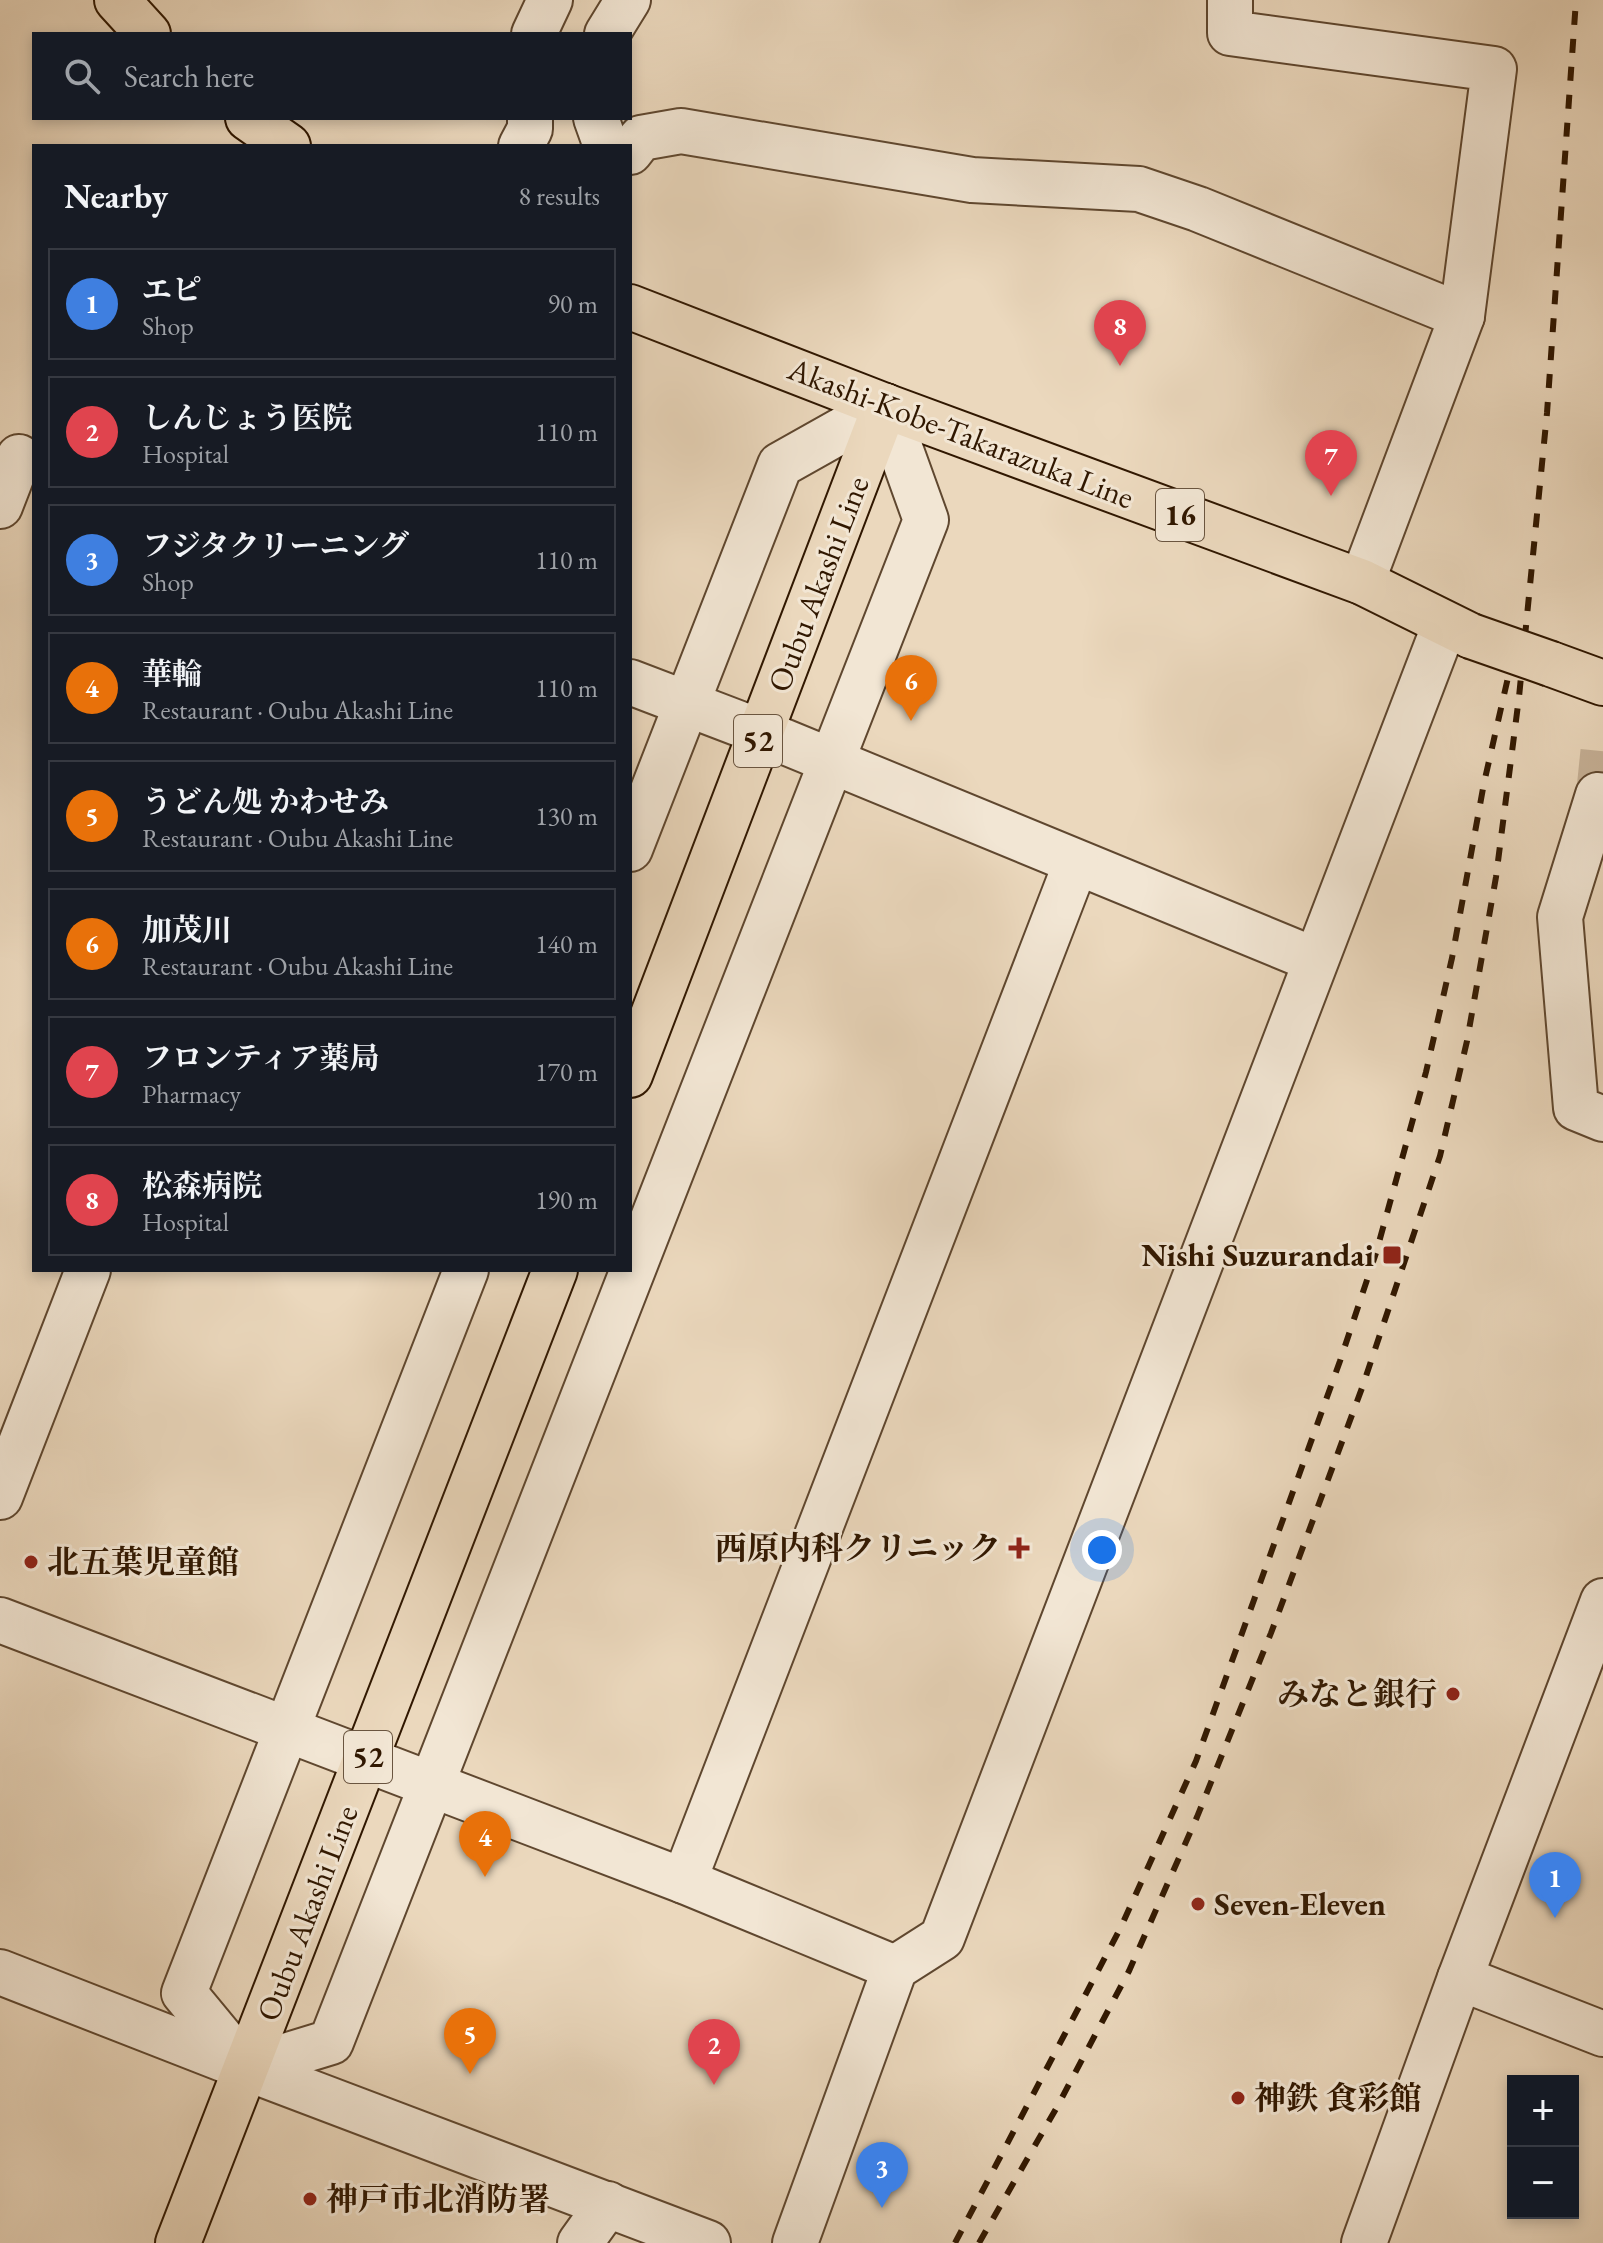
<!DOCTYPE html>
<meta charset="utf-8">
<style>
:root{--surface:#171b24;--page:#20242c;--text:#f1f3f6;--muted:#9ea1a6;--line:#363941;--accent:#0b8043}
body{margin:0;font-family:"EB Garamond","Noto Serif JP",serif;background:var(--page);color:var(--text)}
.controls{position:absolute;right:24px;bottom:24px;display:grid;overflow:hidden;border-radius:0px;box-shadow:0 4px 12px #0003}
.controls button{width:72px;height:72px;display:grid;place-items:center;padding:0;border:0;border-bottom:2px solid var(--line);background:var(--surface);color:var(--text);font:40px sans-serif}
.you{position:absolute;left:1102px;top:1550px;width:28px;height:28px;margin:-20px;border:6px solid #fff;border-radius:50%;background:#1a73e8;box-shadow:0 0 0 12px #1a73e833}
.badge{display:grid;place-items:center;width:52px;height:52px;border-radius:50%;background:var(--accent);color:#fff;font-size:26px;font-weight:700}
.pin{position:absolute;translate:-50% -66px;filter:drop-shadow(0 2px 4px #0008)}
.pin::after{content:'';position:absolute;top:42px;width:28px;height:24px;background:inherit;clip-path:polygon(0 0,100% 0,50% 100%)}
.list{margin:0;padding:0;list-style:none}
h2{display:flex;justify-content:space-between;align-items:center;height:104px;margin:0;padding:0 32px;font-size:34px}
h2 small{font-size:26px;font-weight:400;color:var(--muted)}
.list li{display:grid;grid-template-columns:52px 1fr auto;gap:24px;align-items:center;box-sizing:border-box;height:112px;margin:0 16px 16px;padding:0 16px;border:2px solid var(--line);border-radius:0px}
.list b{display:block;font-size:30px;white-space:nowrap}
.list p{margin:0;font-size:26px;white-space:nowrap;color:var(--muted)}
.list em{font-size:26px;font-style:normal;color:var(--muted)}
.icon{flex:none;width:44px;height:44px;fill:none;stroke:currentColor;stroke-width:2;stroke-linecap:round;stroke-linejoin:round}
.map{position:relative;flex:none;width:1603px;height:2243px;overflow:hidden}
.search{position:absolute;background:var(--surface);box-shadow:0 4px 12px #0003;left:32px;top:32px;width:600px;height:88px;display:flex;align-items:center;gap:20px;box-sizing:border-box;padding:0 28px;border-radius:0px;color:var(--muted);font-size:30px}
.panel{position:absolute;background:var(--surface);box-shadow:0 4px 12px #0003;left:32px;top:144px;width:600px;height:1128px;border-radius:0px}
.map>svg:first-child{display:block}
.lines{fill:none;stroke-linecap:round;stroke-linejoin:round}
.minor-tunnel{stroke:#c6b197;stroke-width:44;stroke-dasharray:44 22;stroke-linecap:butt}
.minor-casing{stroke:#5f472f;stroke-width:48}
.major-casing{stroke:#301700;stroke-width:48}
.minor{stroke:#f2e6d4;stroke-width:44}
.major{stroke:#ebd8bd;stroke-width:44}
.rail{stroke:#301700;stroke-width:6;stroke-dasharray:14 14;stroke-linecap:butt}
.major-bridge-casing{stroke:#301700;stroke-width:48;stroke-linecap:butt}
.major-bridge{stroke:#ebd8bd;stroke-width:44}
.poi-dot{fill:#8f2418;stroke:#f2e6d4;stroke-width:3}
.labels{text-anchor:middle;stroke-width:6;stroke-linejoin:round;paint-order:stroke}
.shield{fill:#f2e6d4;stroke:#6a5540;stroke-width:2}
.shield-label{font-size:30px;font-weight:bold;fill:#301700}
.street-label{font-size:32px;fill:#301700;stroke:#f2e6d4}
.poi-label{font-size:32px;font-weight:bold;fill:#301700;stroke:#f2e6d4;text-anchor:start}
</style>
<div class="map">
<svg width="1603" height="2243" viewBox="0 0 1603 2243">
<rect width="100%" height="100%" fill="#ebd8bd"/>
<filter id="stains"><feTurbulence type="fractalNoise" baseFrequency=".0025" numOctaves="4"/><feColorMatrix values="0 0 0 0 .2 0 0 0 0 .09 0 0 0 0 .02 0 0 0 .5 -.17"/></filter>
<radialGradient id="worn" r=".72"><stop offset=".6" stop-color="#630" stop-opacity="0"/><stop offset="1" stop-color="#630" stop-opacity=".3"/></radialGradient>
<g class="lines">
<!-- minor-tunnel -->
<path class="minor-tunnel" d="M1598 795 1603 746"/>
<defs>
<g id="minor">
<path d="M1230 0V33L1494 69 1462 316 1362 582"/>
<path d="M534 34 550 0"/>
<path d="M607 34 628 0"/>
<path d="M596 118 606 146"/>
<path d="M521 146 530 129V118"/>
<path d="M630 152 641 138 681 131 972 180 1139 189 1198 209 1462 316"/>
<path d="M0 506 19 457"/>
<path d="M630 682 761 732 1315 960"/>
<path d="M1598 795 1560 917 1576 1108 1603 1119"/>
<path d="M466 1270 184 1993 246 2068 331 2042 926 520 885 406 780 465 630 849"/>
<path d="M0 1497 88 1270"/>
<path d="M0 1620 684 1881 895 1968"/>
<path d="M684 1881 1076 863"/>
<path d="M0 1972 246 2068 708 2243"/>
<path d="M1460 1978 1603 2034"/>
<path d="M580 2243 608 2204"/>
<path d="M795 2243 895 1968 942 1938 1445 624"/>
<path d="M1364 2243 1460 1978 1603 1601"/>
</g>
<g id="major">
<path d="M117 0 148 34"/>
<path d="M248 118 288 146"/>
<path d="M630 307 885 406 1362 582 1471 636"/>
<path d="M1551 664 1603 683"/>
<path d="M630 1075 885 406"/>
<path d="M178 2243 555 1270"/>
</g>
</defs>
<!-- minor casing -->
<use href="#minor" class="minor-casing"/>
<!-- major casing -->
<use href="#major" class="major-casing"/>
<!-- minor -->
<use href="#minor" class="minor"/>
<!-- major -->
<use href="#major" class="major"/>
<!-- rail -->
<g class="rail">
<path d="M955 2243 1121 1927 1196 1761 1340 1361 1376 1253 1426 1072 1452 958 1484 783 1514 651"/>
<path d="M979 2243 1057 2107 1129 1971 1197 1817 1271 1633 1362 1388 1440 1156 1467 1041 1496 877 1519 697 1547 413 1576 0"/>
</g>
<defs>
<path id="major-bridge" d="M1471 636 1551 664"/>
</defs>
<!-- major-bridge casing -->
<use href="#major-bridge" class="major-bridge-casing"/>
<!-- major-bridge -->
<use href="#major-bridge" class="major-bridge"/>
</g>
<!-- markers -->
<g class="poi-dot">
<rect x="1382" y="1245" width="20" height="20" rx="4"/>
<path d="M1015 1536h8v8h8v8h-8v8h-8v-8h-8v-8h8z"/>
<circle cx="31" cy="1562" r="8"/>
<circle cx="1453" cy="1694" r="8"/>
<circle cx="1198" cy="1904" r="8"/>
<circle cx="1238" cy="2098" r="8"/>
<circle cx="310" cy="2199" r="8"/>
</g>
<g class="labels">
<!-- shield labels -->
<g class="shield">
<rect x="1156" y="489" width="48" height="52" rx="6"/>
<rect x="734" y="715" width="48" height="52" rx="6"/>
<rect x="344" y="1731" width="48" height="52" rx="6"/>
</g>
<g class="shield-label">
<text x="1180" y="525">16</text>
<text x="758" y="751">52</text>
<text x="368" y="1767">52</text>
</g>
<!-- street labels -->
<g class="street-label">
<text transform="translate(961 433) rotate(21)" y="11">Akashi-Kobe-Takarazuka Line</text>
<text transform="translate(818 584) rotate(-69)" y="11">Oubu Akashi Line</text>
<text transform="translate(307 1913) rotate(-69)" y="11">Oubu Akashi Line</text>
</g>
<!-- poi labels -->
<g class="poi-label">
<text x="1374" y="1266" text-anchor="end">Nishi Suzurandai</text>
<text x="1001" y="1559" text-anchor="end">西原内科クリニック</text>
<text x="47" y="1573">北五葉児童館</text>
<text x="1437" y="1705" text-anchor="end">みなと銀行</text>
<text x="1214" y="1915">Seven-Eleven</text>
<text x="1254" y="2109">神鉄 食彩館</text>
<text x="326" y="2210">神戸市北消防署</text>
</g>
</g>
<rect width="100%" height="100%" filter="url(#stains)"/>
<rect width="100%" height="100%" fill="url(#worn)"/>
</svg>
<div class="controls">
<button>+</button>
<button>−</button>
</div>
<div class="you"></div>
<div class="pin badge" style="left:1555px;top:1918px;background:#3f7fe0">1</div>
<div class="pin badge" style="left:714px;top:2085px;background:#e0444e">2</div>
<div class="pin badge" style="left:882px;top:2208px;background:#3f7fe0">3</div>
<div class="pin badge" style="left:485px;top:1877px;background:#e8710a">4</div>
<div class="pin badge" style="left:470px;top:2074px;background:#e8710a">5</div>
<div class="pin badge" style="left:911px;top:721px;background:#e8710a">6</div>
<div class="pin badge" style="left:1331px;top:496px;background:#e0444e">7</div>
<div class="pin badge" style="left:1120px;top:366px;background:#e0444e">8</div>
<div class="search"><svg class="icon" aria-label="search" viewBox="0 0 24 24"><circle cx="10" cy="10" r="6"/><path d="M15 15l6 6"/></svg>Search here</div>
<section class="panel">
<h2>Nearby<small>8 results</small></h2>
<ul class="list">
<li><span class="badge" style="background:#3f7fe0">1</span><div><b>エピ</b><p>Shop</p></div><em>90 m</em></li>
<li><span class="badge" style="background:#e0444e">2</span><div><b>しんじょう医院</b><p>Hospital</p></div><em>110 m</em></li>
<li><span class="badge" style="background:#3f7fe0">3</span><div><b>フジタクリーニング</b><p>Shop</p></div><em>110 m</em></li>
<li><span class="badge" style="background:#e8710a">4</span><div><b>華輪</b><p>Restaurant · Oubu Akashi Line</p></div><em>110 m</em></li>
<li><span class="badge" style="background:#e8710a">5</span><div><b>うどん処 かわせみ</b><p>Restaurant · Oubu Akashi Line</p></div><em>130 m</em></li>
<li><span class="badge" style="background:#e8710a">6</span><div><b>加茂川</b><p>Restaurant · Oubu Akashi Line</p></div><em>140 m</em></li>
<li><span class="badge" style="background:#e0444e">7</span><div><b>フロンティア薬局</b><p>Pharmacy</p></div><em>170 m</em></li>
<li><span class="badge" style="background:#e0444e">8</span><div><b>松森病院</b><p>Hospital</p></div><em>190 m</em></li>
</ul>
</section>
</div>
